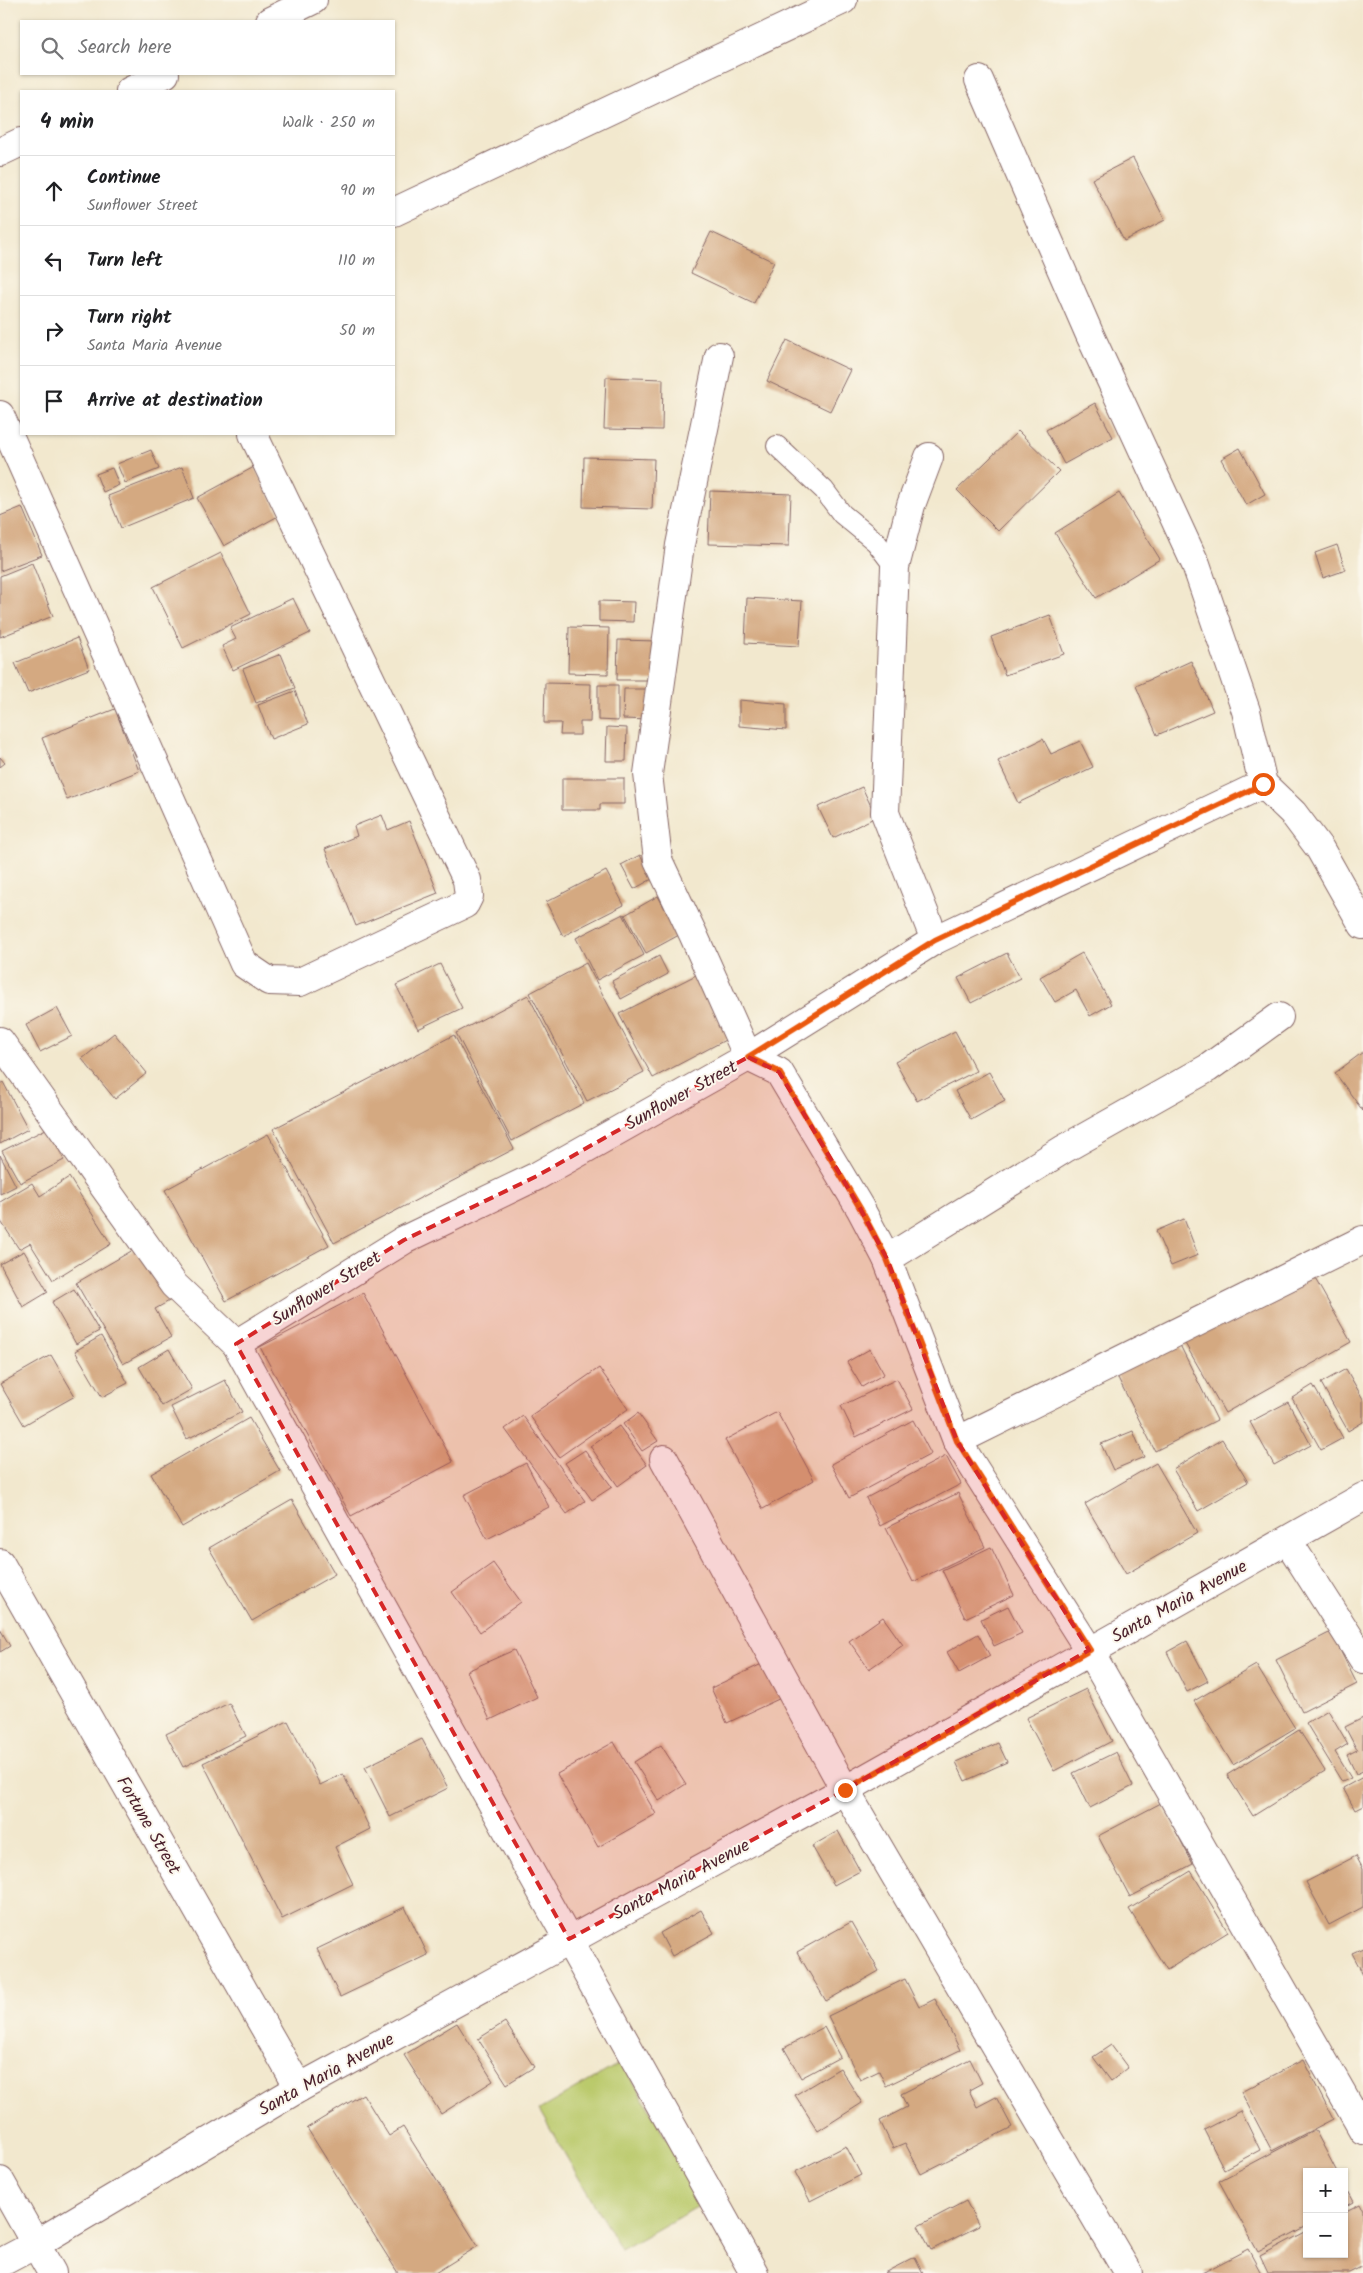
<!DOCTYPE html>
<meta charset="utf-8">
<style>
:root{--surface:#fff;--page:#f2f2f2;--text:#202124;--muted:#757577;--line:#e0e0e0}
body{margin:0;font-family:Kalam,sans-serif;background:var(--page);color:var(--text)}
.controls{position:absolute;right:15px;bottom:15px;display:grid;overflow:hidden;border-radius:0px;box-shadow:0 1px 4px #0004}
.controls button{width:45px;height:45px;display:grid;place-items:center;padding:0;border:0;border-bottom:1px solid var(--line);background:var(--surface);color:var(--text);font:25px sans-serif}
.stop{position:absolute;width:15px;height:15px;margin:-11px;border:4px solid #ea580c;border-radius:50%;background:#fff}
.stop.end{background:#ea580c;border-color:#fff;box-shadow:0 1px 5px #0008}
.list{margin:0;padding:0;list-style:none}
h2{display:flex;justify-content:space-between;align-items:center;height:65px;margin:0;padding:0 20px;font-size:21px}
h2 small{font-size:16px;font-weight:400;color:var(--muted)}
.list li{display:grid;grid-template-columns:32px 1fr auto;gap:15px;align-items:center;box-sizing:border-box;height:70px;padding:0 20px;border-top:1px solid var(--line)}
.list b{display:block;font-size:19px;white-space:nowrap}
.list p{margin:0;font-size:16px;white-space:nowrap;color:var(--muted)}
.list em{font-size:16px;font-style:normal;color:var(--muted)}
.icon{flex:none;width:28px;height:28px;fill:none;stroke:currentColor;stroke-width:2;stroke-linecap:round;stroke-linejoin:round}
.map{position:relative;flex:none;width:1363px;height:2273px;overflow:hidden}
.search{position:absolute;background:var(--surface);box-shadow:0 1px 4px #0004;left:20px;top:20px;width:375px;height:55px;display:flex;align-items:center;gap:12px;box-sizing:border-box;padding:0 18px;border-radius:0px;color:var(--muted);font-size:19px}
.panel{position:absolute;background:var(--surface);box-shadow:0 1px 4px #0004;left:20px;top:90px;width:375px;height:345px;border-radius:0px}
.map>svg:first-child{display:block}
.green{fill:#bac96b;stroke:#82744b}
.building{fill:#d4a981}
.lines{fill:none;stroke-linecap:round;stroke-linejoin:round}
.lane-casing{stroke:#856564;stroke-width:22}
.street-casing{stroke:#856564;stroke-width:30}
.lane{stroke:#fff;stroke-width:20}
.street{stroke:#fff;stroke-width:28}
.route{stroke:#ea580c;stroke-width:6}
.marked{fill:#d62828;fill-opacity:0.2;stroke:#d62828;stroke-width:4;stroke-dasharray:10 6;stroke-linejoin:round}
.labels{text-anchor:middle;stroke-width:4;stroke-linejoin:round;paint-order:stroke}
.street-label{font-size:18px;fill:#4a1f2b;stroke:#fbf7ec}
</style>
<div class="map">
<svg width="1363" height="2273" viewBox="0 0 1363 2273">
<rect width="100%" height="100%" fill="#fbf7ec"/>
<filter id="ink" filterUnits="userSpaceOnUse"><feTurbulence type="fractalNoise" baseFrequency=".02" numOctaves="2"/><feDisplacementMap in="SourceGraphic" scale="10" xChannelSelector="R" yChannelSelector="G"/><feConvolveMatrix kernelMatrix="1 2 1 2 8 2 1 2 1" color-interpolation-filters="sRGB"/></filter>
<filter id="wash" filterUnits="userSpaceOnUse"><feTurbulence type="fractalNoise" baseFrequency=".0096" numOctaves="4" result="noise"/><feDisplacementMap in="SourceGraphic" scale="20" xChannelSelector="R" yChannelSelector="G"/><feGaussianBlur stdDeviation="1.12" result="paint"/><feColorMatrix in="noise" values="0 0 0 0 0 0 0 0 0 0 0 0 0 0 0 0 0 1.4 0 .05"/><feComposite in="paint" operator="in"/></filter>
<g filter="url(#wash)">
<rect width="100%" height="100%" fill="#f2e8ce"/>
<!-- green -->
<path class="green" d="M622 2062 704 2203 621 2250 539 2110Z"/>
<g id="blocks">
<!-- building -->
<g class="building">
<path d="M1133 158 1165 220 1124 241 1092 179Z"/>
<path d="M711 232 774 262 754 303 691 273Z"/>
<path d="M787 340 850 370 830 411 767 381Z"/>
<path d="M606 377 663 379 662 430 604 429Z"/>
<path d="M1095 403 1113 437 1064 464 1046 430Z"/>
<path d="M1018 431 1059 471 998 531 957 490Z"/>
<path d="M1240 448 1265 494 1246 505 1221 459Z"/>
<path d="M151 450 159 469 125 483 117 464Z"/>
<path d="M584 457 654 459 652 509 583 507Z"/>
<path d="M182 467 194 498 121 528 108 496Z"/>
<path d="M254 467 280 515 224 546 197 498Z"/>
<path d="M112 468 119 485 103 492 96 474Z"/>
<path d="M710 491 791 494 789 546 708 544Z"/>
<path d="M1119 493 1160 559 1096 598 1055 533Z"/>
<path d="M22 507 42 555 0 571V516Z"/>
<path d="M1337 545 1346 570 1323 578 1315 553Z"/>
<path d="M221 553 251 614 183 648 153 587Z"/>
<path d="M32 563 53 616 0 637V576Z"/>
<path d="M293 598 310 633 233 670 222 646 236 639 230 628Z"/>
<path d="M747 598 802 601 799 646 745 643Z"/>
<path d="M599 601 634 602 633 622 599 621Z"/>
<path d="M1050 615 1064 654 1005 675 991 637Z"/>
<path d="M569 627 609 628 608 674 568 673Z"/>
<path d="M77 638 89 669 28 693 15 663Z"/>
<path d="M618 640 657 641 656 680H617Z"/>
<path d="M281 654 295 688 256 703 243 669Z"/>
<path d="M1191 661 1213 711 1157 735 1136 686Z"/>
<path d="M545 683 591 684 590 722H580V735H560L561 723H544Z"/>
<path d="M598 685H618V721L598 720Z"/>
<path d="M624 689H651L650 720 623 719Z"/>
<path d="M295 691 308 724 271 739 258 705Z"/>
<path d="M739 700 786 704V730L739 726Z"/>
<path d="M115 709 139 771 67 800 42 738Z"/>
<path d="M607 727 627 728 626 761H606Z"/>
<path d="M1043 739 1051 754 1080 741 1093 767 1018 803 998 761Z"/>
<path d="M0 757 5 763 0 767Z"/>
<path d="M562 778H624V804H600V810H562Z"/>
<path d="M862 787 876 817 833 838 818 807Z"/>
<path d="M382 815 388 830 409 821 438 893 356 926 325 849 357 836 354 826Z"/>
<path d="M640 855 652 879 634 889 621 865Z"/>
<path d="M606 871 624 905 563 936 546 902Z"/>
<path d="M658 896 679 935 646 953 625 915Z"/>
<path d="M623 914 644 955 597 980 576 938Z"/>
<path d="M1007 953 1020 978 971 1003 958 978Z"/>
<path d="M1082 953 1111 1004 1090 1016 1076 990 1055 1002 1040 977Z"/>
<path d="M659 956 668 974 621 999 612 981Z"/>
<path d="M586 963 644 1072 587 1101 530 993Z"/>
<path d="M440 964 462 1008 418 1029 396 985Z"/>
<path d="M696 975 729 1038 653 1078 619 1014Z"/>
<path d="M528 995 584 1103 512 1141 456 1033Z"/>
<path d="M57 1008 72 1036 40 1052 26 1025Z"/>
<path d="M955 1031 976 1071 917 1101 895 1062Z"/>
<path d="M114 1033 147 1073 115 1099 82 1059Z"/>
<path d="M454 1035 514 1149 334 1243 273 1129Z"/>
<path d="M1363 1052V1111L1335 1073Z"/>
<path d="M989 1072 1005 1101 971 1120 955 1091Z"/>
<path d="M3 1082 28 1129 0 1144V1084Z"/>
<path d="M48 1128 64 1160 20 1183 2 1151Z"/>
<path d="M268 1134 329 1245 226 1301 165 1190Z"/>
<path d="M0 1155 16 1186 0 1194Z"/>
<path d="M69 1177 111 1244 53 1280 30 1243 19 1249 0 1220V1202L32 1183 40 1196Z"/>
<path d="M1184 1219 1198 1255 1171 1266 1156 1231Z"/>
<path d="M140 1246 171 1300 155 1309 171 1337 123 1364 76 1283Z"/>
<path d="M24 1251 48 1292 23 1307 0 1264Z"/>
<path d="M1309 1268 1351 1342 1225 1413 1183 1340Z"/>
<path d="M74 1289 99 1331 76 1344 52 1302Z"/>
<path d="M363 1293 453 1462 351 1516 260 1347Z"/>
<path d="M101 1336 128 1383 102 1397 75 1351Z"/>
<path d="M1179 1343 1217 1420 1155 1451 1116 1374Z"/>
<path d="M169 1349 192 1389 162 1406 139 1367Z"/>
<path d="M870 1349 884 1374 862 1387 847 1362Z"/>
<path d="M51 1355 75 1396 24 1425 0 1384Z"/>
<path d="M599 1368 628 1409 559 1457 530 1416Z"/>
<path d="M1346 1369 1363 1399V1422L1348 1431 1321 1383Z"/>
<path d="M897 1379 913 1409 856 1437 841 1406Z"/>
<path d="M225 1380 242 1412 187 1439 171 1407Z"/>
<path d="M1313 1385 1343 1438 1321 1450 1292 1398Z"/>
<path d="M1288 1402 1311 1445 1274 1465 1250 1422Z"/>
<path d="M777 1412 814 1480 763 1509 725 1440Z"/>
<path d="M638 1413 658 1441 642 1451 623 1424Z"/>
<path d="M523 1416 585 1501 567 1514 505 1429Z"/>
<path d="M249 1418 280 1471 182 1527 151 1474Z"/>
<path d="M913 1420 931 1454 849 1498 831 1464Z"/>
<path d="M619 1426 647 1465 618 1486 590 1446Z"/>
<path d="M1133 1431 1144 1457 1113 1470 1101 1444Z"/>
<path d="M1222 1439 1248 1482 1198 1511 1173 1469Z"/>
<path d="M585 1450 612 1487 592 1500 565 1463Z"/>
<path d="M946 1456 961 1484 880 1526 866 1498Z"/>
<path d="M526 1463 549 1507 487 1539 464 1495Z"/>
<path d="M1156 1463 1197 1533 1126 1574 1085 1504Z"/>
<path d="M958 1493 985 1547 913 1582 886 1528Z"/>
<path d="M292 1500 335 1574 252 1621 209 1548Z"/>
<path d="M991 1547 1014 1595 965 1618 942 1570Z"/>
<path d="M493 1563 521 1602 480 1632 452 1592Z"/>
<path d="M1008 1606 1022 1633 994 1646 981 1619Z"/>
<path d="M883 1617 903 1645 869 1669 849 1641Z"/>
<path d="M0 1629 10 1646 0 1652Z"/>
<path d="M1331 1632 1357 1684 1302 1712 1276 1660Z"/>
<path d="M978 1634 990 1656 959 1673 947 1652Z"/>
<path d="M1187 1641 1208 1681 1187 1692 1167 1652Z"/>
<path d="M514 1650 537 1697 490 1720 467 1671Z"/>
<path d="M766 1662 783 1697 727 1723 711 1688Z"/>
<path d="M1256 1665 1295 1728 1233 1765 1194 1701Z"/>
<path d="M1086 1689 1112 1741 1054 1771 1026 1718Z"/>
<path d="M229 1703 246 1736 183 1767 166 1734Z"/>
<path d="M1328 1710 1348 1744 1335 1752 1351 1778 1342 1782 1306 1723Z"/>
<path d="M1363 1718V1771L1356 1774 1347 1755 1357 1750 1345 1727Z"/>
<path d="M288 1721 320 1785 343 1774 370 1829 335 1847 353 1884 282 1919 203 1763Z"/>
<path d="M1299 1730 1325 1771 1253 1816 1227 1775Z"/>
<path d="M422 1739 448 1788 390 1817 365 1767Z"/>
<path d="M614 1742 656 1814 598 1847 557 1774Z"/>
<path d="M998 1743 1007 1762 965 1781 956 1762Z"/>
<path d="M661 1745 686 1784 659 1801 634 1762Z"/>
<path d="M1116 1752 1133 1786 1090 1808 1073 1773Z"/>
<path d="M1363 1777V1806L1355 1810 1343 1788Z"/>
<path d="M1161 1803 1193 1864 1130 1897 1098 1836Z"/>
<path d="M838 1831 860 1871 834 1885 812 1846Z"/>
<path d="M1356 1856 1363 1869V1907L1329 1925 1306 1882Z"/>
<path d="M1191 1871 1228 1932 1167 1970 1129 1909Z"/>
<path d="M405 1907 428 1955 340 1997 317 1949Z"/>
<path d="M701 1910 714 1933 672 1956 660 1933Z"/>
<path d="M851 1922 879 1971 826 2001 797 1952Z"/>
<path d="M1363 1948V1974L1352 1953Z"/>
<path d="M905 1979 919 2007 935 1999 960 2050 886 2086 879 2071 860 2080 828 2016Z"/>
<path d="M505 2022 534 2067 507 2084 478 2039Z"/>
<path d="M457 2023 493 2081 441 2114 404 2055Z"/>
<path d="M824 2027 840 2057 801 2078 784 2048Z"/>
<path d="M1111 2045 1128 2068 1111 2081 1093 2057Z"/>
<path d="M970 2059 982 2083 969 2090 977 2107 996 2097 1012 2127 921 2174 905 2143 893 2148 880 2121 907 2107 901 2094Z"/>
<path d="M1303 2060 1333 2119 1272 2151 1241 2092Z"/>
<path d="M840 2068 862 2103 818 2131 795 2095Z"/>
<path d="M363 2094 389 2136 403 2127 478 2246 435 2273H398L307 2128Z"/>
<path d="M1241 2111 1260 2150 1224 2169 1204 2130Z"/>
<path d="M1315 2130 1337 2172H1307V2226L1258 2252 1219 2181Z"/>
<path d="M846 2146 861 2175 810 2201 795 2172Z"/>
<path d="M1344 2185 1353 2202 1344 2207Z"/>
<path d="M966 2201 979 2226 931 2250 918 2226Z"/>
<path d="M1360 2204 1363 2210V2266L1349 2273H1268L1260 2256 1307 2231V2254H1344V2212Z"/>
<path d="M1248 2249 1261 2273H1202Z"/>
<path d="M915 2257 923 2273H884Z"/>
</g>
</g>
</g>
<g filter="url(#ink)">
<use href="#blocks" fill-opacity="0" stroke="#856564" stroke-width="1"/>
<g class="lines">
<defs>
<path id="lane" d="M777 446 824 490 842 514 876 542 895 567"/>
<g id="street">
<path d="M270 21 313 0"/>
<path d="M979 80 1089 333 1196 565 1246 711 1263 784 1293 813 1320 849 1363 925"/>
<path d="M130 91 165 74"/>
<path d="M0 152 21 142"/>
<path d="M394 212 843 0"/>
<path d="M719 356 680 545 648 774 658 860 693 934 748 1057 779 1072 860 1208 887 1259 957 1441 1089 1650 1363 2130"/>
<path d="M0 415 244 964 269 981 300 982 465 904 469 896 467 880 253 434"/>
<path d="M929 457 911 505 895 567 885 813 935 940"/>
<path d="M0 1041 174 1285 236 1344 754 2273"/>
<path d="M887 1259 1064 1149 1208 1068 1279 1017"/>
<path d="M236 1344 404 1240 537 1176 748 1057 935 940 1263 784"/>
<path d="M957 1441 1363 1240"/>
<path d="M664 1459 845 1790 1128 2273"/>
<path d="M1288 1541 1363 1659"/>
<path d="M0 1563 299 2088"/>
<path d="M0 2181 52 2273"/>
<path d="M0 2263 36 2244 299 2088 845 1790 1363 1497"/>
</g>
</defs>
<!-- lane casing -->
<use href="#lane" class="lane-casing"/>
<!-- street casing -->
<use href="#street" class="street-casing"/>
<!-- lane -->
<use href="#lane" class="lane"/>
<!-- street -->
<use href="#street" class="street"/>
</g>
</g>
<g class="lines" filter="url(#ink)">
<!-- route -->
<path class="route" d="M845 1790 1090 1650 957 1441 887 1259 860 1208 779 1072 748 1057 935 940 1263 784"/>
</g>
<!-- marked area -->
<path class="marked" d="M748 1057 779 1072 860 1208 887 1259 957 1441 1089 1650 845 1790 569 1939 236 1344 404 1240 537 1176Z"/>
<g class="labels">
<!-- street labels -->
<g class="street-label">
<text transform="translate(681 1095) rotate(-29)" y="6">Sunflower Street</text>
<text transform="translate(326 1288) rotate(-32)" y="6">Sunflower Street</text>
<text transform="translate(1179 1601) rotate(-29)" y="6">Santa Maria Avenue</text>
<text transform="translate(149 1825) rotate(60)" y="6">Fortune Street</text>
<text transform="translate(681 1879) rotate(-28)" y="6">Santa Maria Avenue</text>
<text transform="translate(326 2074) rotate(-29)" y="6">Santa Maria Avenue</text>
</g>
</g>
</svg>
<div class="controls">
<button>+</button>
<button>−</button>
</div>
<div class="stop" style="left:1263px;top:784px"></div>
<div class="stop end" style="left:845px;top:1790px"></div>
<div class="search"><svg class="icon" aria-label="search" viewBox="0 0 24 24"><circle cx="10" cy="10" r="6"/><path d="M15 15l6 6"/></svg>Search here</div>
<section class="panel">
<h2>4 min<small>Walk · 250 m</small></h2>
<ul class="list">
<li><svg class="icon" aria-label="ahead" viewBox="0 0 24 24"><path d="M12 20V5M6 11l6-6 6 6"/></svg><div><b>Continue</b><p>Sunflower Street</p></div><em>90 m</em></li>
<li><svg class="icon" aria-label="left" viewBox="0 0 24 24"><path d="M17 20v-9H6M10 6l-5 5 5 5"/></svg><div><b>Turn left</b></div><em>110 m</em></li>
<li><svg class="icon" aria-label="right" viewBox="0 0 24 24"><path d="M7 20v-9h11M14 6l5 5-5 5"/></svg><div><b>Turn right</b><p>Santa Maria Avenue</p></div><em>50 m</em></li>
<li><svg class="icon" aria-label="arrive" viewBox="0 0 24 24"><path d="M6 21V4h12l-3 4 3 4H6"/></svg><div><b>Arrive at destination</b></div></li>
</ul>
</section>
</div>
